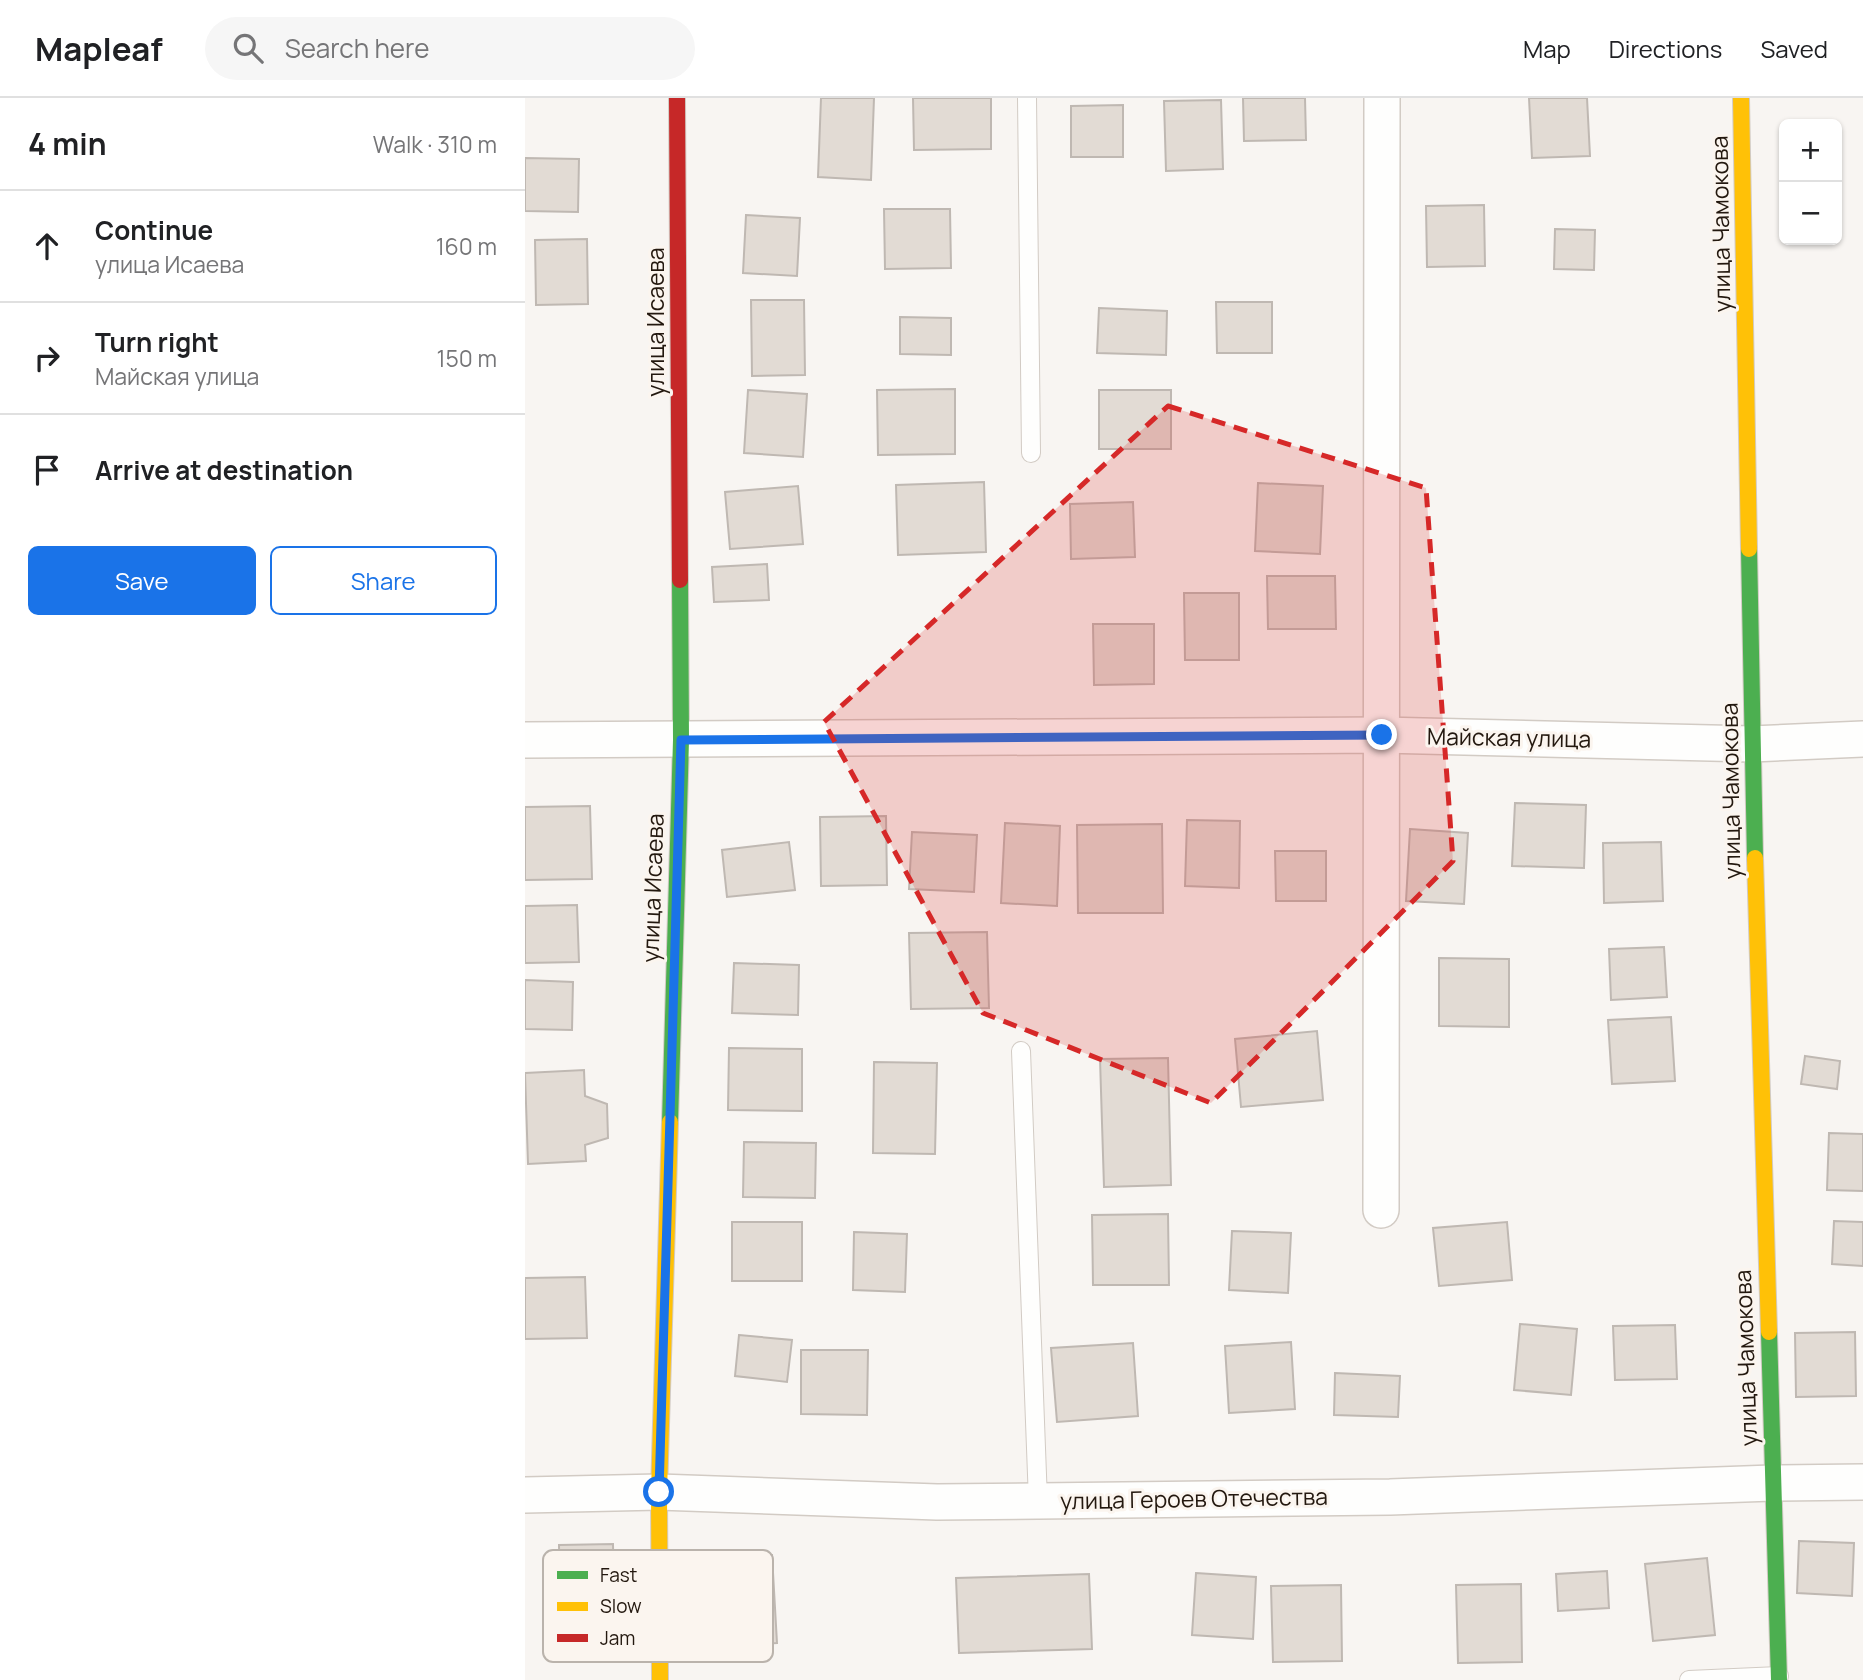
<!DOCTYPE html>
<meta charset="utf-8">
<style>
:root{--surface:#fff;--page:#f6f6f6;--text:#202124;--muted:#757577;--line:#e0e0e0;--accent:#1a73e8}
body{margin:0;font-family:Manrope,sans-serif;background:var(--page);color:var(--text)}
.controls{position:absolute;right:21px;top:21px;display:grid;overflow:hidden;border-radius:10px;box-shadow:0 2px 5px #0004}
.controls button{width:63px;height:63px;display:grid;place-items:center;padding:0;border:0;border-bottom:2px solid var(--line);background:var(--surface);color:var(--text);font:35px sans-serif}
.stop{position:absolute;width:21px;height:21px;margin:-16px;border:5px solid #1a73e8;border-radius:50%;background:#fff}
.stop.end{background:#1a73e8;border-color:#fff;box-shadow:0 2px 7px #0008}
.list{margin:0;padding:0;list-style:none}
h2{display:flex;justify-content:space-between;align-items:center;height:91px;margin:0;padding:0 28px;font-size:30px}
h2 small{font-size:23px;font-weight:400;color:var(--muted)}
.list li{display:grid;grid-template-columns:46px 1fr auto;gap:21px;align-items:center;box-sizing:border-box;height:112px;padding:0 28px;border-top:2px solid var(--line)}
.list b{display:block;font-size:26px;white-space:nowrap}
.list p{margin:0;font-size:23px;white-space:nowrap;color:var(--muted)}
.list em{font-size:23px;font-style:normal;color:var(--muted)}
.actions{display:flex;gap:14px;padding:21px 28px}
.actions a{flex:1;padding:16px 0;border:2px solid var(--accent);border-radius:10px;text-align:center;font-size:24px;color:var(--accent)}
.actions .main{background:var(--accent);color:#fff}
.icon{flex:none;width:38px;height:38px;fill:none;stroke:currentColor;stroke-width:2;stroke-linecap:round;stroke-linejoin:round}
.map{position:relative;flex:none;width:1338px;height:1582px;overflow:hidden}
header{display:flex;align-items:center;gap:42px;box-sizing:border-box;height:98px;padding:0 35px;background:var(--surface);border-bottom:2px solid var(--line)}
header strong{font-size:33px}
nav{display:flex;gap:38px;margin-inline-start:auto;font-size:24px}
.search{width:490px;height:63px;background:var(--page);display:flex;align-items:center;gap:18px;box-sizing:border-box;padding:0 24px;border-radius:38px;color:var(--muted);font-size:26px}
main{display:flex}
aside{flex:1;background:var(--surface)}
.map>svg:first-child{display:block}
.building{fill:#e2dbd4;stroke:#bfb8b2;stroke-width:2}
.lines{fill:none;stroke-linecap:round;stroke-linejoin:round}
.lane-casing{stroke:#d2cbc4;stroke-width:20}
.street-casing{stroke:#d2cbc4;stroke-width:38}
.fast-casing{stroke:#d2cbc4;stroke-width:18}
.slow-casing{stroke:#d2cbc4;stroke-width:18}
.jam-casing{stroke:#d2cbc4;stroke-width:18}
.lane{stroke:#fefefd;stroke-width:18}
.street{stroke:#fefefd;stroke-width:35}
.fast{stroke:#4caf50;stroke-width:16}
.slow{stroke:#ffc107;stroke-width:16}
.jam{stroke:#c62828;stroke-width:16}
.route{stroke:#1a73e8;stroke-width:9}
.marked{fill:#d62828;fill-opacity:0.2;stroke:#d62828;stroke-width:5;stroke-dasharray:14 9;stroke-linejoin:round}
.labels{text-anchor:middle;stroke-width:6;stroke-linejoin:round;paint-order:stroke}
.street-label{font-size:23px;fill:#23180f;stroke:#fbf5ef}
.key{fill:#fbf5ef;stroke:#bab3ac;stroke-width:2}
.key-label{font-size:19px;fill:#23180f}
</style>
<header>
<strong>Mapleaf</strong>
<div class="search"><svg class="icon" aria-label="search" viewBox="0 0 24 24"><circle cx="10" cy="10" r="6"/><path d="M15 15l6 6"/></svg>Search here</div>
<nav><a>Map</a><a>Directions</a><a>Saved</a></nav>
</header>
<main>
<aside>
<h2>4 min<small>Walk · 310 m</small></h2>
<ul class="list">
<li><svg class="icon" aria-label="ahead" viewBox="0 0 24 24"><path d="M12 20V5M6 11l6-6 6 6"/></svg><div><b>Continue</b><p>улица Исаева</p></div><em>160 m</em></li>
<li><svg class="icon" aria-label="right" viewBox="0 0 24 24"><path d="M7 20v-9h11M14 6l5 5-5 5"/></svg><div><b>Turn right</b><p>Майская улица</p></div><em>150 m</em></li>
<li><svg class="icon" aria-label="arrive" viewBox="0 0 24 24"><path d="M6 21V4h12l-3 4 3 4H6"/></svg><div><b>Arrive at destination</b></div></li>
</ul>
<div class="actions"><a class="main">Save</a><a>Share</a></div>
</aside>
<div class="map">
<svg width="1338" height="1582" viewBox="0 0 1338 1582">
<rect width="100%" height="100%" fill="#f8f5f2"/>
<!-- building -->
<g class="building">
<path d="M296 0H349L346 82 293 79Z"/>
<path d="M388 0H466V51L389 52Z"/>
<path d="M718 0H780L781 42 719 43Z"/>
<path d="M1004 0H1062L1065 58 1007 60Z"/>
<path d="M696 2 698 71 641 73 639 3Z"/>
<path d="M598 7V59H546V8Z"/>
<path d="M0 60 54 61 53 114 0 113Z"/>
<path d="M959 107 960 168 902 169 901 108Z"/>
<path d="M359 111H425L426 170 360 171Z"/>
<path d="M221 117 275 120 272 178 218 175Z"/>
<path d="M1030 131 1070 132 1069 172 1029 171Z"/>
<path d="M62 141 63 206 11 207 10 142Z"/>
<path d="M226 202H279L280 277 227 278Z"/>
<path d="M691 204H747V255H692Z"/>
<path d="M574 210 642 213 641 257 572 255Z"/>
<path d="M375 219 426 220V257L375 256Z"/>
<path d="M430 291V356L353 357 352 292Z"/>
<path d="M223 292 282 296 278 359 219 355Z"/>
<rect x="574" y="292" width="72" height="59"/>
<path d="M459 384 461 454 373 457 371 387Z"/>
<path d="M733 385 798 388 795 456 730 453Z"/>
<path d="M273 388 278 446 205 451 200 394Z"/>
<path d="M608 404 610 459 546 461 545 406Z"/>
<path d="M242 466 244 502 189 504 187 469Z"/>
<path d="M742 478H810L811 531H743Z"/>
<path d="M659 495H714V562H660Z"/>
<path d="M568 526H629V586L569 587Z"/>
<path d="M990 705 1061 707 1059 770 987 768Z"/>
<path d="M65 708 67 781 0 782V709Z"/>
<path d="M361 718 362 787 296 788 295 719Z"/>
<path d="M662 722 715 723 714 790 660 788Z"/>
<path d="M480 725 535 728 532 808 476 805Z"/>
<path d="M637 726 638 815H553L552 727Z"/>
<path d="M885 731 943 735 939 806 881 803Z"/>
<path d="M387 734 452 737 449 794 384 791Z"/>
<path d="M264 744 270 792 202 799 197 752Z"/>
<path d="M1136 744 1138 803 1079 805 1078 745Z"/>
<path d="M750 753H801V803H751Z"/>
<path d="M52 807 54 864 0 865V808Z"/>
<path d="M462 834 464 910 386 911 384 835Z"/>
<path d="M1139 849 1142 899 1086 902 1084 851Z"/>
<path d="M914 860 984 861V929L914 928Z"/>
<path d="M209 865 274 867 273 917 207 915Z"/>
<path d="M0 882 48 884 47 932 0 931Z"/>
<path d="M1146 919 1150 983 1087 986 1083 922Z"/>
<path d="M792 933 798 1002 716 1009 710 941Z"/>
<path d="M204 950 277 951V1013L203 1012Z"/>
<path d="M1280 958 1315 963 1312 991 1276 986Z"/>
<path d="M643 960 646 1087 579 1089 575 961Z"/>
<path d="M349 964 412 965 410 1056 348 1055Z"/>
<path d="M59 972 60 998 82 1006 83 1040 60 1047 61 1063 3 1066 0 975Z"/>
<path d="M1304 1035 1338 1036V1093L1302 1092Z"/>
<path d="M219 1044 291 1045 290 1100 218 1099Z"/>
<path d="M643 1116 644 1187H568L567 1117Z"/>
<path d="M1309 1123 1338 1124V1168L1307 1166Z"/>
<rect x="207" y="1124" width="70" height="59"/>
<path d="M982 1124 987 1182 914 1188 908 1130Z"/>
<path d="M707 1133 766 1135 763 1195 704 1192Z"/>
<path d="M329 1134 382 1136 380 1194 328 1192Z"/>
<path d="M60 1179 62 1240 0 1241V1180Z"/>
<path d="M995 1226 1052 1231 1046 1297 989 1292Z"/>
<path d="M1150 1227 1152 1281 1090 1282 1088 1228Z"/>
<path d="M1330 1234 1331 1298 1271 1299 1270 1235Z"/>
<path d="M214 1237 267 1242 262 1284 210 1278Z"/>
<path d="M766 1244 770 1311 704 1315 700 1248Z"/>
<path d="M608 1245 613 1318 532 1324 526 1250Z"/>
<path d="M276 1252H343L342 1317 276 1316Z"/>
<path d="M810 1275 875 1278 873 1319 809 1317Z"/>
<path d="M1274 1443 1329 1445 1327 1498 1272 1495Z"/>
<path d="M88 1446 90 1564H36L34 1447Z"/>
<path d="M247 1457 252 1545 200 1548 195 1460Z"/>
<path d="M1182 1460 1190 1537 1128 1543 1120 1466Z"/>
<path d="M1082 1473 1084 1510 1033 1513 1031 1476Z"/>
<path d="M671 1475 731 1479 728 1541 667 1537Z"/>
<path d="M564 1476 567 1551 434 1555 431 1480Z"/>
<path d="M996 1486 997 1564 933 1565 931 1487Z"/>
<path d="M816 1487 817 1563 748 1564 746 1488Z"/>
</g>
<g class="lines">
<defs>
<g id="lane">
<path d="M502 0 506 355"/>
<path d="M496 953 513 1403"/>
<path d="M1164 1582 1254 1578"/>
</g>
<g id="street">
<path d="M0 642 857 637 1227 646 1338 641"/>
<path d="M856 1112 857 0"/>
<path d="M0 1397 134 1394 412 1404 513 1403 865 1399 1247 1385 1338 1384"/>
</g>
<g id="fast">
<path d="M1224 451 1230 760"/>
<path d="M145 1024 156 642 155 482"/>
<path d="M1244 1234 1254 1582"/>
</g>
<g id="slow">
<path d="M1216 0 1224 451"/>
<path d="M1230 760 1244 1234"/>
<path d="M135 1582 134 1394 145 1024"/>
</g>
<path id="jam" d="M152 0 155 482"/>
</defs>
<!-- lane casing -->
<use href="#lane" class="lane-casing"/>
<!-- street casing -->
<use href="#street" class="street-casing"/>
<!-- fast casing -->
<use href="#fast" class="fast-casing"/>
<!-- slow casing -->
<use href="#slow" class="slow-casing"/>
<!-- jam casing -->
<use href="#jam" class="jam-casing"/>
<!-- lane -->
<use href="#lane" class="lane"/>
<!-- street -->
<use href="#street" class="street"/>
<!-- fast -->
<use href="#fast" class="fast"/>
<!-- slow -->
<use href="#slow" class="slow"/>
<!-- jam -->
<use href="#jam" class="jam"/>
</g>
<g class="lines">
<!-- route -->
<path class="route" d="M134 1394 156 642 857 637"/>
</g>
<!-- marked area -->
<path class="marked" d="M643 308 901 390 928 763 686 1005 458 915 299 624Z"/>
<g class="labels">
<!-- street labels -->
<g class="street-label">
<text transform="translate(1196 126) rotate(-91)" y="8">улица Чамокова</text>
<text transform="translate(131 224) rotate(-90)" y="8">улица Исаева</text>
<text transform="translate(984 640) rotate(1)" y="8">Майская улица</text>
<text transform="translate(1206 693) rotate(-91)" y="8">улица Чамокова</text>
<text transform="translate(128 790) rotate(-88)" y="8">улица Исаева</text>
<text transform="translate(1221 1260) rotate(-92)" y="8">улица Чамокова</text>
<text transform="translate(669 1401) rotate(-1)" y="8">улица Героев Отечества</text>
</g>
</g>
<!-- legend -->
<rect x="18" y="1452" width="230" height="112" rx="10" class="key"/>
<rect x="32" y="1473" width="31" height="8" fill="#4caf50"/>
<rect x="32" y="1504" width="31" height="9" fill="#ffc107"/>
<rect x="32" y="1536" width="31" height="8" fill="#c62828"/>
<g class="key-label">
<text x="75" y="1484">Fast</text>
<text x="75" y="1515">Slow</text>
<text x="75" y="1547">Jam</text>
</g>
</svg>
<div class="controls">
<button>+</button>
<button>−</button>
</div>
<div class="stop" style="left:134px;top:1394px"></div>
<div class="stop end" style="left:857px;top:637px"></div>
</div>
</main>
